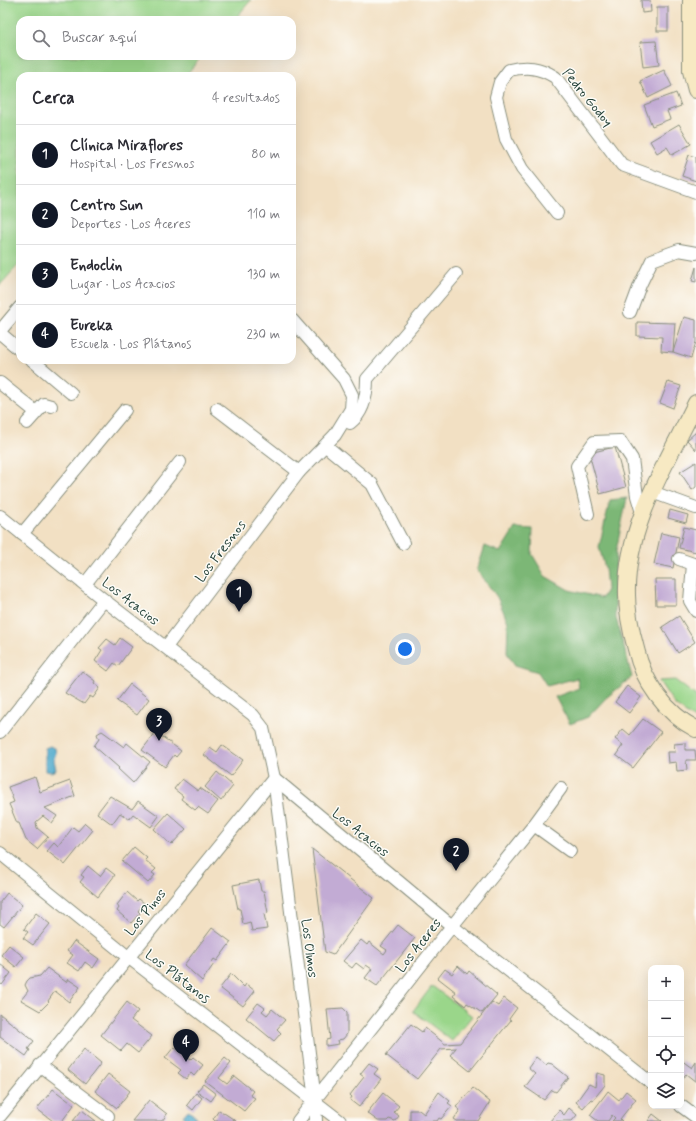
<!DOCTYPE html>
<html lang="es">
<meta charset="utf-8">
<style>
:root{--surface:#fff;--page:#f7f7f7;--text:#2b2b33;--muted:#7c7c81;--line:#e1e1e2;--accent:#111827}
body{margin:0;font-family:Mynerve,sans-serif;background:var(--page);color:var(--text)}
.controls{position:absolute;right:12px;bottom:12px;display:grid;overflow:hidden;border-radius:8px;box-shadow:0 4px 16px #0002}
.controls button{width:36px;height:36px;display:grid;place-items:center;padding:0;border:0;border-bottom:1px solid var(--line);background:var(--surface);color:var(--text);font:20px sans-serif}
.you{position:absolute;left:405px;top:649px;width:14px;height:14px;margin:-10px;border:3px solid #fff;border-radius:50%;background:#1a73e8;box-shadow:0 0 0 6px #1a73e833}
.badge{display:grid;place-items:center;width:26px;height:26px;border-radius:50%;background:var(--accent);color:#fff;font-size:13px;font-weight:700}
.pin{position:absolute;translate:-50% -33px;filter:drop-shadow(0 1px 2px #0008)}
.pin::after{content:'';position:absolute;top:21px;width:14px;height:12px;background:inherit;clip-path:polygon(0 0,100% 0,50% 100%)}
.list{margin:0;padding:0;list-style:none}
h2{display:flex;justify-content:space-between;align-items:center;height:52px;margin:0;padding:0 16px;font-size:17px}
h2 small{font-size:13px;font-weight:400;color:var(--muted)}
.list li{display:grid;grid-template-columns:26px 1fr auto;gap:12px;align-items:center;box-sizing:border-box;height:60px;padding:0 16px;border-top:1px solid var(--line)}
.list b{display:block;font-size:15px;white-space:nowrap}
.list p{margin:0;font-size:13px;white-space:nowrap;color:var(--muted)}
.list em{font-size:13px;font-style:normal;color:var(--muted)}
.icon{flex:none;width:22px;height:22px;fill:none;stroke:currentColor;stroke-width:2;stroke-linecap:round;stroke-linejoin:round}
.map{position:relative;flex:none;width:696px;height:1121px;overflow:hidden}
.search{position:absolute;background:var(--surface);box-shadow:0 4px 16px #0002;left:16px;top:16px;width:280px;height:44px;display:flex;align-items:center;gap:10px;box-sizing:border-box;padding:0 14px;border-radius:12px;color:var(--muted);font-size:15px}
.panel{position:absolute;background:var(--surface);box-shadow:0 4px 16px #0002;left:16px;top:72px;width:280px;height:292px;border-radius:12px}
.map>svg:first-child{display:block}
.green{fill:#9ad68a;stroke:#5c8a5f}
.forest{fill:#7bb776;stroke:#4d7a55}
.water{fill:#4da8cb;stroke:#367280}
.building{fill:#c2abd4}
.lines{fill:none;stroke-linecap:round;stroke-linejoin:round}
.street-casing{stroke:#888e7c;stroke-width:14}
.secondary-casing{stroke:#888e7c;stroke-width:18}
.street{stroke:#fff;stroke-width:12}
.secondary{stroke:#f7e9c3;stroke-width:16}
.labels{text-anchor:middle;stroke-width:3;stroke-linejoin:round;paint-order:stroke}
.street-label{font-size:14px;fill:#1f3d34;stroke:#fdfcf7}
</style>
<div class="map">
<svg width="696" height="1121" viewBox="0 0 696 1121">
<rect width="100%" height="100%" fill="#fdfcf7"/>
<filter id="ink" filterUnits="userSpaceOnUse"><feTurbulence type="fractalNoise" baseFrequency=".025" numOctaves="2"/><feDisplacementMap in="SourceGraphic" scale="8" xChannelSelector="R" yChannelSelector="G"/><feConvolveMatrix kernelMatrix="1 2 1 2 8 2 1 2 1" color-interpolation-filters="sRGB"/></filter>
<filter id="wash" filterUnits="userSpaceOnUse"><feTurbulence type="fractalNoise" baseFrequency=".012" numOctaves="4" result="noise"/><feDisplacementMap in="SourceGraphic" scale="16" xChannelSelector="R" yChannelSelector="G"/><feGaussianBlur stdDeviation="0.9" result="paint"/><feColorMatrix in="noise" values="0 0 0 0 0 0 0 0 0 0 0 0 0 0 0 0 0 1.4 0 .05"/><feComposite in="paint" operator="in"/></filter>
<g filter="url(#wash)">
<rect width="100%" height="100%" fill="#f2e0c3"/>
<!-- green -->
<g class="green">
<path d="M0 0H251L234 20H20V56H202L185 76H20V263L0 285Z"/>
<path d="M675 680 696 696V720L675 705 659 681Z"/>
<path d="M432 986 472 1016 452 1041 413 1011Z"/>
</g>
<!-- forest -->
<path class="forest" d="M627 498 616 551 615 614 632 677 606 698 588 717 570 724 555 697 579 688 577 678 547 686 538 672 515 665 507 653 508 622 497 597 477 570 485 546 500 552 515 528 533 529 532 554 545 576 569 590 602 598 607 590 605 568 599 547 610 500Z"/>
<!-- water -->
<g class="water">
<path d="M50 746 55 748 56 753 54 759 56 770 51 772 45 771V748Z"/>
<path d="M188 1110 199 1120 198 1121H189L183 1116Z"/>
</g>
<g id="blocks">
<!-- building -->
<g class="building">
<path d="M641 0H650L651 12 642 13Z"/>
<rect x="657" y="7" width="11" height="24"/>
<path d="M656 41 659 65 643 67 640 42Z"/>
<path d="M664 70 672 86 648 98 640 81Z"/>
<path d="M676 93 681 106 667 111 670 119 652 126 644 105Z"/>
<path d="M679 124 691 144 672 155 667 147 657 153 650 141Z"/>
<path d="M689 155 696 157V181L682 176Z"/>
<path d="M696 267V282L692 281Z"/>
<path d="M684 317 696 320V342L691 358 673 352 661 351 662 337 637 336V322L675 323 673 352Z"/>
<path d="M668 382 681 386 673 408 660 403Z"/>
<path d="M696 432V450L687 440Z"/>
<path d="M615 447 626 487 600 494 589 453Z"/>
<path d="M696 462V487L692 490 680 472Z"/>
<path d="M670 510 688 515 686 523 668 518Z"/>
<path d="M684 527 696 530V552L679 548Z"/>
<path d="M661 533 679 537 673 568 654 564Z"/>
<path d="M655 579H676V605H656Z"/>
<path d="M679 616 695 642 678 653 662 627Z"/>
<path d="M120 638 132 647 118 666 114 663 108 671 95 661 102 650 99 648 107 639 115 645Z"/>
<path d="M82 671 95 681 94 683 100 688 93 698 90 696 84 704 65 693Z"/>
<path d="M130 684 149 699 137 715 117 701Z"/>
<path d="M627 686 641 697 629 713 615 702Z"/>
<path d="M643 719 661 732 633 768 616 755 623 745 615 739 623 729 630 735Z"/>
<path d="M102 731 124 747 127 743 150 762 133 783 118 769 119 768 94 746 99 739 97 734Z"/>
<path d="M156 732 181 751 176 757 174 755 165 767 142 750Z"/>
<path d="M685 743V750H695L696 760H686L687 770 677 771 676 762 668 763 667 752H675L674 744Z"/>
<path d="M222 745 243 760 231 776 204 755 210 747 217 752Z"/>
<path d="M217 772 233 786 221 801 205 787Z"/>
<path d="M35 777 40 792 70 781 75 796 45 808 57 816 52 823 43 816 36 822 37 828 48 837 37 849 26 840 19 823H17L9 804 14 802 8 787Z"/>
<path d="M182 779 198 791 200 788 218 801 208 814 198 807 195 810 181 799 183 796 174 789Z"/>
<path d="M110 796 132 809 138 801 159 816 151 827 133 814 129 819 120 813 112 824 97 813Z"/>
<path d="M168 813 186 829 171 845 154 829Z"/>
<path d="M85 823 93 830 65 865 47 851 54 843 58 847 73 827 78 831Z"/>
<path d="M134 847 147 858 145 860 156 869 152 873 155 875 148 883 122 861Z"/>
<path d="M312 849 374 898 333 955 325 952Z"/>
<path d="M88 866 100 876 106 868 115 875 98 897 80 882 84 877 81 875Z"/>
<path d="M259 880 261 891H264L268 913 264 914 267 929 252 931 250 922 243 924 240 909H238L233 885Z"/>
<path d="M127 892 137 901 139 899 144 903 138 911 140 913 131 923 117 911 119 908 117 905Z"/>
<path d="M7 893 22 905 4 927 0 924V902Z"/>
<path d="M36 913 50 924 33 945 23 938 28 932 24 929Z"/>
<path d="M398 925 415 938 377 986 365 978 372 969 366 965 364 969 356 963 352 968 343 961 361 940 367 945 369 942 384 954 387 950 381 946Z"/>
<path d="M212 928 231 942 217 961 214 959 212 962 214 964 202 981 184 965Z"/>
<path d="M74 941 99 959 93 968 85 962 79 971 67 963 73 955 67 951Z"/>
<path d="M9 945 24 957 16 967 1 955Z"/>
<path d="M0 964 11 973 2 985 0 983Z"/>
<path d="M458 966 467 974 469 971 497 995 482 1013 467 1003 465 1006 453 996 456 992 438 978 445 969 452 974Z"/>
<path d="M47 968 66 982 68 979 80 987 69 1002 55 991 48 1001 49 1002 40 1011 21 1000 28 991 25 985 27 981 30 978 40 976Z"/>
<path d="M231 974 244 987 246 984 255 991 243 1006 220 988Z"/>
<path d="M504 998 517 1008 509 1019 511 1020 470 1071 450 1055 456 1048 441 1049 417 1079 386 1055 411 1024 422 1032 425 1028 445 1044 460 1043 492 1002 498 1006Z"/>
<path d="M127 1002 138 1011 131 1020 152 1036 138 1053 127 1044 121 1051 101 1035Z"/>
<path d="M258 1003 265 1008 262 1011 267 1015 272 1009 285 1020 277 1029 281 1033 274 1041 246 1018Z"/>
<path d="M343 1008 347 1012V1034L343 1039 338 1040 339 1044 326 1046V1040L330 1039 327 1009Z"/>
<path d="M0 1014 34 1041 28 1049 30 1050 26 1056 0 1037Z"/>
<path d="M174 1047 190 1060 193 1057 203 1065 194 1076 191 1073 186 1079 178 1073 181 1070 165 1058Z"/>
<path d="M84 1049 101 1063 85 1084 68 1070Z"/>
<path d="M536 1057 546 1065 548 1063 552 1064 568 1077 556 1092 552 1090 544 1100 525 1087 535 1074 528 1068Z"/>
<path d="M225 1058 231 1063 219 1078 227 1084 234 1076 253 1091 250 1095 255 1098 244 1111 205 1081Z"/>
<path d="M681 1060 692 1068 696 1062V1082L686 1074 681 1080Z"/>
<path d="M369 1063 378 1069 374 1074 381 1079 359 1107 350 1100 352 1097 350 1095 364 1077 360 1074Z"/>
<path d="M597 1073 605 1075V1085L593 1100 591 1099 583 1108 576 1102 589 1084 595 1087Z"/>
<path d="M108 1074 130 1091 117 1108 95 1091Z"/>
<path d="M203 1084 216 1094 211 1101 197 1091Z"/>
<path d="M473 1088 490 1102 478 1121H457L454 1119 460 1110 456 1107Z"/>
<path d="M53 1089 74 1105 62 1121H53L37 1109Z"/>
<path d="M608 1091 619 1100 626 1091 636 1099 620 1119 622 1121H612L615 1118 612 1115 608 1121H598L590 1115Z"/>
<path d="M439 1092 450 1101 448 1103 452 1106 441 1119 439 1118 437 1121H410V1110H419L424 1114Z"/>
<path d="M196 1093 202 1098 193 1110 187 1105Z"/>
<path d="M383 1093 399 1106 394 1112 399 1116 395 1121 389 1119 387 1121H378L367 1113Z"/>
<path d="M149 1100 167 1114 162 1121H132Z"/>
<path d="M569 1108 577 1115 572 1121H550L559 1110 564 1115Z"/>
<path d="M82 1110 92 1118 96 1121H73Z"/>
<path d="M219 1110 224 1113 236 1121H215L213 1119Z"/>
<path d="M653 1114 662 1121H648Z"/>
</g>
</g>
</g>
<g filter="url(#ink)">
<use href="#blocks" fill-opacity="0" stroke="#888e7c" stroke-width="1"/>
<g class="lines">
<defs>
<g id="street">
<path d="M557 213 522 169 506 139 496 97 500 82 509 70C527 66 539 67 555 77L622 165 696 192"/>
<path d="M630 312 640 285 652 260 679 250 696 253"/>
<path d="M0 331 20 307"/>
<path d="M0 333 20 350"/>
<path d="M32 360 71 393"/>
<path d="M0 383 36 412"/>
<path d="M217 409 299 472"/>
<path d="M27 423 44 404 51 406"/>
<path d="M350 423C363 413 367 395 367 379L456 274"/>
<path d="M326 446 372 484 403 543"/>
<path d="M652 492 696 508"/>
<path d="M588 514 577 466 594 442 620 441 632 459 637 496 643 516"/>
<path d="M0 516 104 600 253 715 263 728 274 778 315 1100 316 1121"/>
<path d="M22 534 125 410"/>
<path d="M679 559 696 565"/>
<path d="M693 564 690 601 696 611"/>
<path d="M85 584 180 462"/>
<path d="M166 647 299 472 335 435 351 409 352 395 344 379 292 320"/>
<path d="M0 732 104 600"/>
<path d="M274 778 452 926 651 1083"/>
<path d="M534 825 570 851"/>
<path d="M0 853 128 957 340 1121"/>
<path d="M40 1065 108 1116"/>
<path d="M681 1106 696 1117"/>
<path d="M0 1116 274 778"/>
<path d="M298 1121 444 936 534 825 561 788"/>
</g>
<g id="secondary">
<path d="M691 0V71L696 90"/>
<path d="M696 403C667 463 625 527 627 595 627 613 631 631 636 649 643 681 666 714 696 729"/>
</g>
</defs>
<!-- street casing -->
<use href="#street" class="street-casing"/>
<!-- secondary casing -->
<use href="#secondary" class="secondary-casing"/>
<!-- street -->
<use href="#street" class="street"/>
<!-- secondary -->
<use href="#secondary" class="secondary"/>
</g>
</g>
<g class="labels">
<!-- street labels -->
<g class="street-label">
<text transform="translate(588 97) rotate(51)" y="5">Pedro Godoy</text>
<text transform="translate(220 551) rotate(-53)" y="5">Los Fresnos</text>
<text transform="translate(131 601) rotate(38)" y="5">Los Acacios</text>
<text transform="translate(361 832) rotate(39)" y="5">Los Acacios</text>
<text transform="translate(145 912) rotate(-51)" y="5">Los Pinos</text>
<text transform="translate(418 945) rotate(-52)" y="5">Los Aceres</text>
<text transform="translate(310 948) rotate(83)" y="5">Los Olmos</text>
<text transform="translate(178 976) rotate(38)" y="5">Los Plátanos</text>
</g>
</g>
</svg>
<div class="controls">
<button>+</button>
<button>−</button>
<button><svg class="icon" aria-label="locate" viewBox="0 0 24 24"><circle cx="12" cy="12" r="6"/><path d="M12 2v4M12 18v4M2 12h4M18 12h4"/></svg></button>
<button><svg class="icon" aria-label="layers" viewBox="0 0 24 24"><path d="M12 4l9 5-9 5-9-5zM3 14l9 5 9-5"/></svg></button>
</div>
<div class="you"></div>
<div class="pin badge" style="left:239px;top:612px">1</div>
<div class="pin badge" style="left:456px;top:871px">2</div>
<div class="pin badge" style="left:159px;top:741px">3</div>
<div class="pin badge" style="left:186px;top:1062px">4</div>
<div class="search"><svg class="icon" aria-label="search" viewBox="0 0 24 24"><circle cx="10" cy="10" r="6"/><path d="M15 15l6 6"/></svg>Buscar aquí</div>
<section class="panel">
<h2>Cerca<small>4 resultados</small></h2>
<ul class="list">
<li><span class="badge">1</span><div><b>Clínica Miraflores</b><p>Hospital · Los Fresnos</p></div><em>80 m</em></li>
<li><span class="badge">2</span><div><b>Centro Sun</b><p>Deportes · Los Aceres</p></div><em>110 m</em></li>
<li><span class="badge">3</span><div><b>Endoclin</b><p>Lugar · Los Acacios</p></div><em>130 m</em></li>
<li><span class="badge">4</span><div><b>Eureka</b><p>Escuela · Los Plátanos</p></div><em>230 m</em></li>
</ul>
</section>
</div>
